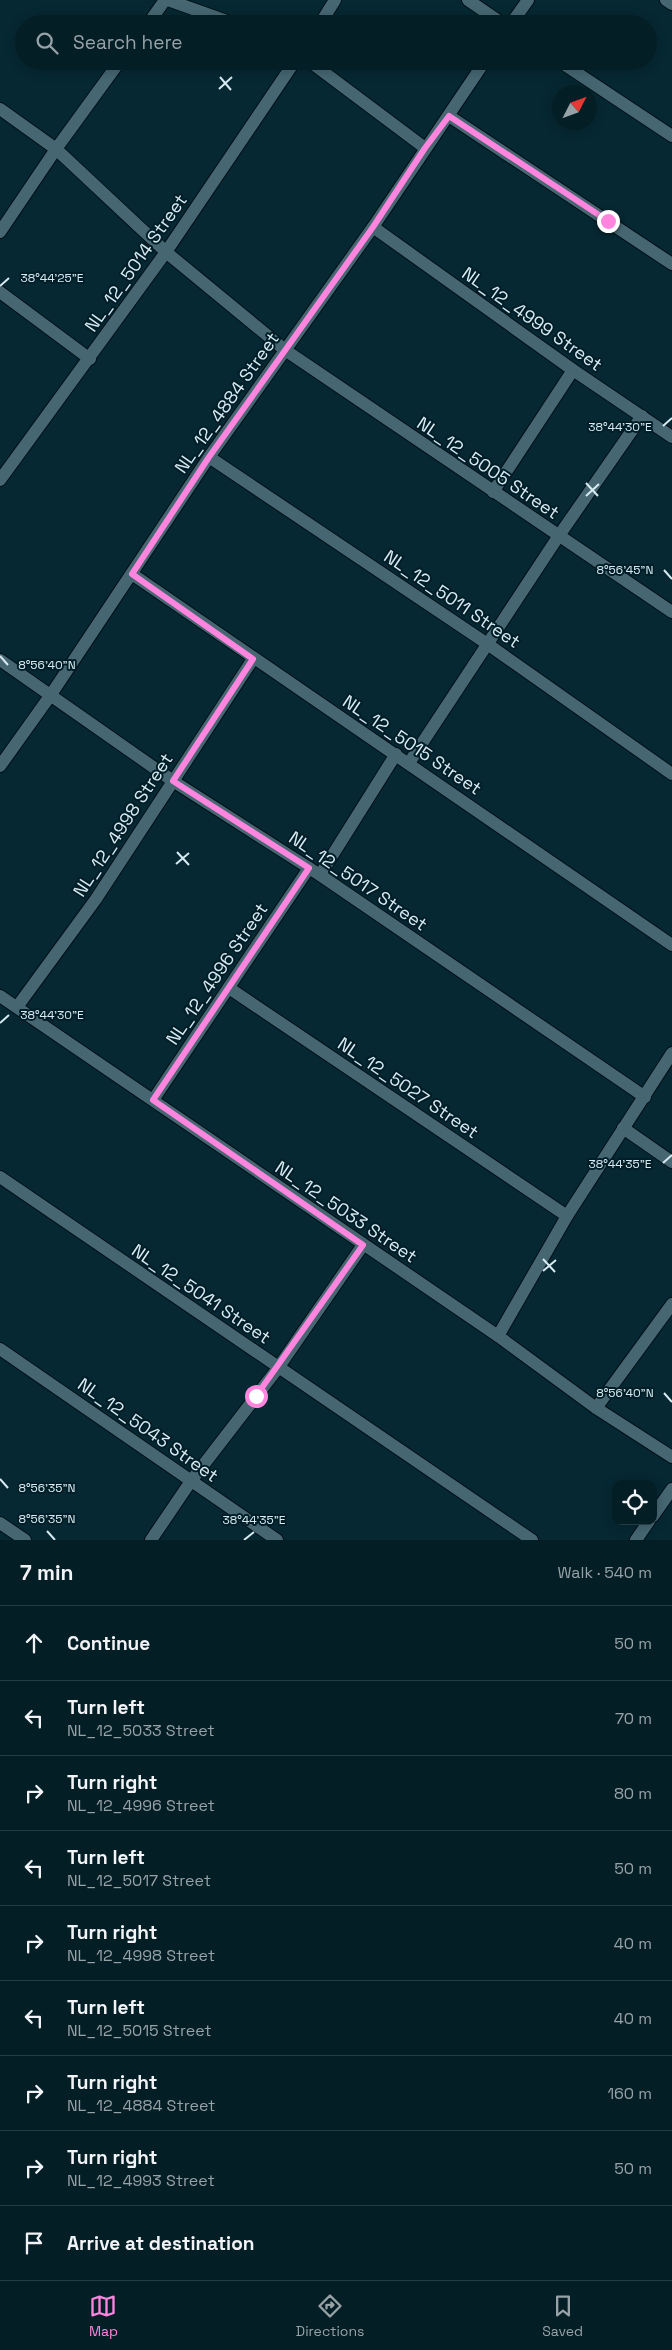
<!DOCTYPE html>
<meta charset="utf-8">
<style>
:root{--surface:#041e26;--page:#122b32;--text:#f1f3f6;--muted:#97a2a7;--line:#253c43;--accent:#ff85de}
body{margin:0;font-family:"Space Grotesk",sans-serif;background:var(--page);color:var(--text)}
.controls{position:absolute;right:15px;bottom:15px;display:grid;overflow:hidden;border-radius:10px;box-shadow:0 2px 12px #0003}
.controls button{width:45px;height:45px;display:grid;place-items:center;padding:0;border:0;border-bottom:1px solid var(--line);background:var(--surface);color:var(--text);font:25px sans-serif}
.compass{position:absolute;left:552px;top:85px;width:45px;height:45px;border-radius:50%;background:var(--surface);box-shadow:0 2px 12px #0003;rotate:48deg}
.stop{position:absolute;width:15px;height:15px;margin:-11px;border:4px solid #ff85de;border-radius:50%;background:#fff}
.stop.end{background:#ff85de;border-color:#fff;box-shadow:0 1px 5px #0008}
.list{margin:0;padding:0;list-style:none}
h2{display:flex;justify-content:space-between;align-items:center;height:65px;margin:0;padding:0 20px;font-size:21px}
h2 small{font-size:16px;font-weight:400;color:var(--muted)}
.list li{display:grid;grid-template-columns:32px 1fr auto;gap:15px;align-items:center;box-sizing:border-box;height:75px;padding:0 20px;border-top:1px solid var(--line)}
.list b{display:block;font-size:19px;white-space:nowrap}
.list p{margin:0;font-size:16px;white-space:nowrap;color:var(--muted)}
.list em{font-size:16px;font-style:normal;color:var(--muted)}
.icon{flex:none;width:28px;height:28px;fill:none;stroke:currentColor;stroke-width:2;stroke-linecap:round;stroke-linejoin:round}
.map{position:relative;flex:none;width:672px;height:1540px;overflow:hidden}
.search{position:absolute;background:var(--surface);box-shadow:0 2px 12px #0003;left:15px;right:15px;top:15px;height:55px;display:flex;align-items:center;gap:12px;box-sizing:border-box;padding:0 18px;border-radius:28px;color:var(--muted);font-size:19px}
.sheet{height:740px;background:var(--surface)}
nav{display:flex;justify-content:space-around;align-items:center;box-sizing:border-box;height:70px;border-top:1px solid var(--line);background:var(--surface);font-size:14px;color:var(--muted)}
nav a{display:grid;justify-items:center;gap:2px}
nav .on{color:var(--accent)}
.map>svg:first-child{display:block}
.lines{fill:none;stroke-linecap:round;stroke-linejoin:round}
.minor-casing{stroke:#001017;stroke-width:14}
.minor{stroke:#466772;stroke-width:12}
.route{stroke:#ff85de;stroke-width:6}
.ticks{fill:none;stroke:#d8eaf1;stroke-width:2}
.labels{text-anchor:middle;stroke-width:4;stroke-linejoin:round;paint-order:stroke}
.street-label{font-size:18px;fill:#d8eaf1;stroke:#001e28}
.ticks-label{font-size:12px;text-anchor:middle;fill:#d8eaf1;stroke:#001e28;stroke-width:4;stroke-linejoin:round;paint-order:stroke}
</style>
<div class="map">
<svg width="672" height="1540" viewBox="0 0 672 1540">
<rect width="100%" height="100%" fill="#062832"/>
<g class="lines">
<defs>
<g id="minor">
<path d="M168 0 235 24"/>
<path d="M468 0 503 24"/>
<path d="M666 0 672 4"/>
<path d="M148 24 165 0"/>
<path d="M320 24 335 0"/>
<path d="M511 24 528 0"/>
<path d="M309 61 425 148"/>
<path d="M559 61 672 136"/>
<path d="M0 109 56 149 166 252 285 350 672 612"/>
<path d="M449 116 672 264"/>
<path d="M373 227 573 370 672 437"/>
<path d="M0 232 56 149 120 61"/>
<path d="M0 292 90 359"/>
<path d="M209 457 486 643 672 774"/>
<path d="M0 480 166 252 295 61"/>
<path d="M493 492 573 370"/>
<path d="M132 574 672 945"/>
<path d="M0 660 173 781 320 875 645 1097"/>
<path d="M409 763 558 537 642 416"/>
<path d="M0 766 50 696 209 457 373 227 485 61"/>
<path d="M320 875 396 754"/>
<path d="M229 988 567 1216"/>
<path d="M0 996 498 1336 596 1408 672 1457"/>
<path d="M17 1007 96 899 253 659"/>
<path d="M153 1100 309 868"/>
<path d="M623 1128 672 1162"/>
<path d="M0 1177 532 1540"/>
<path d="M498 1336 567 1216 672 1053"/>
<path d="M0 1349 277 1540"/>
<path d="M596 1408 672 1304"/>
<path d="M653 1516 672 1489"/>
<path d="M0 1523 25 1540"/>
<path d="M151 1540 191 1481 278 1368 363 1245"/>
<path d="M636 1540 649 1521"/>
</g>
</defs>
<!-- minor casing -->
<use href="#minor" class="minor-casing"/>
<!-- minor -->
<use href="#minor" class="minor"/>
</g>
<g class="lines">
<!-- route -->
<path class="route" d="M256 1396 363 1245 153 1100 309 868 173 781 253 659 132 574 209 457 373 227 425 148 449 116 608 221"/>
</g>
<!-- ticks -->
<path class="ticks" d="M220 77 231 90M219 89 232 77M0 286 9 278M663 426 672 418M586 483 598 496M586 496 599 484M664 570 672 579M0 656 8 665M177 852 189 865M176 864 189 853M0 1023 9 1015M663 1163 672 1155M543 1259 555 1272M543 1271 556 1260M664 1393 672 1402M0 1479 8 1488M47 1531 55 1540M244 1540 254 1532"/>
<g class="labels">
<!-- street labels -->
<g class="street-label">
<text transform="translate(136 263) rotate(-55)" y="6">NL_12_5014 Street</text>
<text transform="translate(532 319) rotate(35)" y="6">NL_12_4999 Street</text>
<text transform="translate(227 403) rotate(-55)" y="6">NL_12_4884 Street</text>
<text transform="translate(488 468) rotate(34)" y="6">NL_12_5005 Street</text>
<text transform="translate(452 599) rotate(34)" y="6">NL_12_5011 Street</text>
<text transform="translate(412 745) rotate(34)" y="6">NL_12_5015 Street</text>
<text transform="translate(123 825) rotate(-57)" y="6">NL_12_4998 Street</text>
<text transform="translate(358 881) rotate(34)" y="6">NL_12_5017 Street</text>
<text transform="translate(217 974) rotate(-56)" y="6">NL_12_4996 Street</text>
<text transform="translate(408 1088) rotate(34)" y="6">NL_12_5027 Street</text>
<text transform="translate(346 1212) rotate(34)" y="6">NL_12_5033 Street</text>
<text transform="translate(201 1294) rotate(34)" y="6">NL_12_5041 Street</text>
<text transform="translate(148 1430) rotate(35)" y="6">NL_12_5043 Street</text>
</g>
</g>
<g class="ticks-label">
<text x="52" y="282">38°44'25"E</text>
<text x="620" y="431">38°44'30"E</text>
<text x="625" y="574">8°56'45"N</text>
<text x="47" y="669">8°56'40"N</text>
<text x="52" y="1019">38°44'30"E</text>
<text x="620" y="1168">38°44'35"E</text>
<text x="625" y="1397">8°56'40"N</text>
<text x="47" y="1492">8°56'35"N</text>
<text x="47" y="1523">8°56'35"N</text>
<text x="254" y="1524">38°44'35"E</text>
</g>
</svg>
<div class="controls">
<button><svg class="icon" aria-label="locate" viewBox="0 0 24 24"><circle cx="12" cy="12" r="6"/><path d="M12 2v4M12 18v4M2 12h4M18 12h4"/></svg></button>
</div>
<svg class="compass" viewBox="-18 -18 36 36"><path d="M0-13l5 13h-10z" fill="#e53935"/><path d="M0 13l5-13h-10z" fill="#97a2a7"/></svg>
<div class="stop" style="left:256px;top:1396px"></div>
<div class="stop end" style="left:608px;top:221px"></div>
<div class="search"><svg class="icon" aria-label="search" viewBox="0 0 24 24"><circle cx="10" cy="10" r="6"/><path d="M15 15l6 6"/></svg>Search here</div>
</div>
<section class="sheet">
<h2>7 min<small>Walk · 540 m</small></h2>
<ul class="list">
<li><svg class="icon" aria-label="ahead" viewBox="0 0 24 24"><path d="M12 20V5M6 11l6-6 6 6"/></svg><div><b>Continue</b></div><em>50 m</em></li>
<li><svg class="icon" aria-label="left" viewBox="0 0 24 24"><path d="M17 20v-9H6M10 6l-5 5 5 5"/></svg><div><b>Turn left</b><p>NL_12_5033 Street</p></div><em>70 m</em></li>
<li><svg class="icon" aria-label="right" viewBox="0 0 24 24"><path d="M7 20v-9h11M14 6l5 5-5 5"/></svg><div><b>Turn right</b><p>NL_12_4996 Street</p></div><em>80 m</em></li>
<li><svg class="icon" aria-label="left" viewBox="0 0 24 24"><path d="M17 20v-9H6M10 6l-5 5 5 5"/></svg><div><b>Turn left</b><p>NL_12_5017 Street</p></div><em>50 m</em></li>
<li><svg class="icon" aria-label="right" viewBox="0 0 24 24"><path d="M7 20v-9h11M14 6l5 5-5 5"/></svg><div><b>Turn right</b><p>NL_12_4998 Street</p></div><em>40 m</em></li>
<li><svg class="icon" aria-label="left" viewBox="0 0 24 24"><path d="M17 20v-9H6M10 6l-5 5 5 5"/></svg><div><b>Turn left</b><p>NL_12_5015 Street</p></div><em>40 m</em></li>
<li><svg class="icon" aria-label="right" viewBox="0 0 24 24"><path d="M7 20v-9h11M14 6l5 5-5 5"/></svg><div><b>Turn right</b><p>NL_12_4884 Street</p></div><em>160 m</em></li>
<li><svg class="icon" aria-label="right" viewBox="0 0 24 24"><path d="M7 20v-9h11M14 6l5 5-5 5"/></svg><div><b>Turn right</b><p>NL_12_4993 Street</p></div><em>50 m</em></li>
<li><svg class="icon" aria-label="arrive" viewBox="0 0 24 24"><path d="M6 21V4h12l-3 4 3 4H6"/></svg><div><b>Arrive at destination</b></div></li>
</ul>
</section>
<nav>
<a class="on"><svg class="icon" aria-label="map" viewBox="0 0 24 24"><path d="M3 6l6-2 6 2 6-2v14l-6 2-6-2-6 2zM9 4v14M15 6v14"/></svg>Map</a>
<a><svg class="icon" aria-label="directions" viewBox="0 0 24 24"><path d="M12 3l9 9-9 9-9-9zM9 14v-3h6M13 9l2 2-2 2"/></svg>Directions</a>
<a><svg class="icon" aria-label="saved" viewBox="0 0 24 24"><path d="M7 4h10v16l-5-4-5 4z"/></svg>Saved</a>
</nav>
